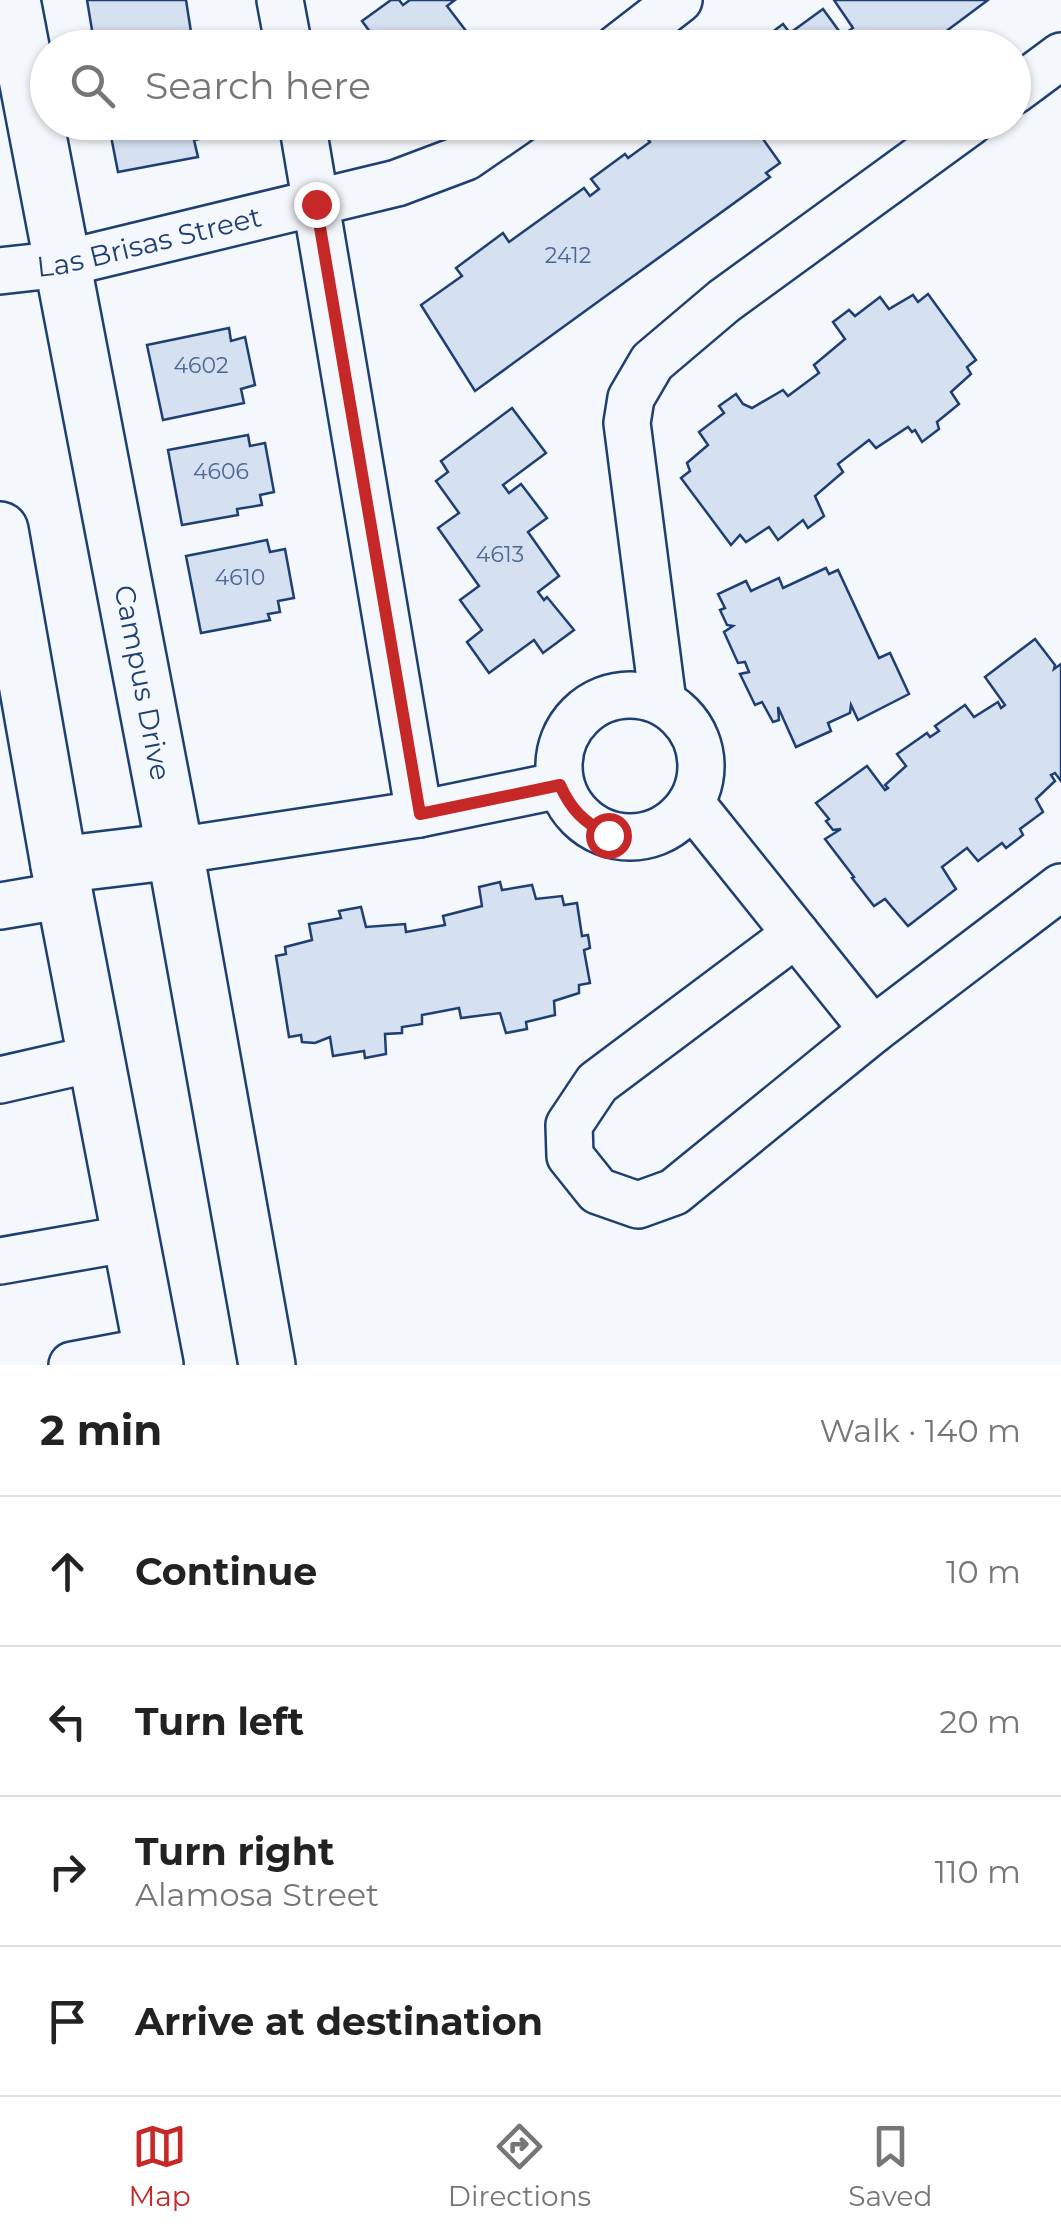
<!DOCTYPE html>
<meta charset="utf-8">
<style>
:root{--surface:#fff;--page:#f6f6f6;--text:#222;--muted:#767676;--line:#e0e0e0;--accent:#c62828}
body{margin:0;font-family:Montserrat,sans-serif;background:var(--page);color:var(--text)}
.stop{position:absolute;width:30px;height:30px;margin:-22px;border:8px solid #c62828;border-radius:50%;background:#fff}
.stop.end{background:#c62828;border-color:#fff;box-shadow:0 2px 10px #0008}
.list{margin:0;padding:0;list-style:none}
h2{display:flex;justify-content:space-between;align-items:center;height:130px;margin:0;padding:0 40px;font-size:42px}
h2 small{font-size:32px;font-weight:400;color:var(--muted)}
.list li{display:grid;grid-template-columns:65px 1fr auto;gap:30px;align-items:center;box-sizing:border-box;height:150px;padding:0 40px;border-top:2px solid var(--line)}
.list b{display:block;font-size:38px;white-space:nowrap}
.list p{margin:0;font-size:32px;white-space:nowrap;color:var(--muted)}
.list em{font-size:32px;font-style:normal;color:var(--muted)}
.icon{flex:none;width:55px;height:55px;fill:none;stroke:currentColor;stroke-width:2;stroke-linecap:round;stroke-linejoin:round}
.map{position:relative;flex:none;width:1061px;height:1365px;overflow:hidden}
.search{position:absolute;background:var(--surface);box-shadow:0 2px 8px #0004;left:30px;right:30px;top:30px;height:110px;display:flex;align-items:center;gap:25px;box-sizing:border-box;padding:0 35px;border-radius:55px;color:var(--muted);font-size:38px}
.sheet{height:730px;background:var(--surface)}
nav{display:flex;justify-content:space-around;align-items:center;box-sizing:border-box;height:140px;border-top:2px solid var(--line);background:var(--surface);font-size:28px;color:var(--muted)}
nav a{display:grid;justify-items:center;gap:5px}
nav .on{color:var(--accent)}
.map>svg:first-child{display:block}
.building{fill:#d5e0f0;stroke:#1d3f73;stroke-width:2.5}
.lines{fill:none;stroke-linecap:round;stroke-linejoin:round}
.minor-casing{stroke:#1d3f73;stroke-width:50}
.major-casing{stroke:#1d3f73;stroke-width:60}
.minor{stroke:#f4f7fb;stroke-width:45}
.major{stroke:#f4f7fb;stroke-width:55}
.route{stroke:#c62828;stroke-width:12}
.labels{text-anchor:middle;stroke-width:8;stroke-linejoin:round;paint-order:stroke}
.number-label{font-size:22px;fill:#4b6792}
.street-label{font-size:28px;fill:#1d3f73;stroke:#f4f7fb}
</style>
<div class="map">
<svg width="1061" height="1365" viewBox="0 0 1061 1365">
<rect width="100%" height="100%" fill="#f4f7fb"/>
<!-- building -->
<g class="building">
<path d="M87 0H186L191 32 176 35 178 48H95Z"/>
<path d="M391 0H399L403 5 410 0H455L447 6 479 48H382L362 21Z"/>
<path d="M834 0H988L925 47 923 44 918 48H751L783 24 790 33 823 9 842 35 853 28Z"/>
<path d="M112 122H207L210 137 194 140 198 157 118 172 110 131 114 130Z"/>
<path d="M651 122H751L780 163 766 173 770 177 475 391 421 305 462 276 456 268 503 233 509 242 584 188 590 196 599 189 591 179 625 154 628 158 650 142 641 130Z"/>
<path d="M781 122H820L804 134 800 129 791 136Z"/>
<path d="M928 294 976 360 967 367 971 374 951 392 959 404 937 422 939 429 922 442 915 430 912 432 908 427 876 448 869 440 838 464 843 472 815 496 824 516 808 528 803 520 778 540 769 527 746 542 740 535 731 545 681 478 690 471 687 463 708 445 699 432 724 413 719 406 736 394 743 404 752 408 783 390 788 396 819 373 814 365 845 339 833 322 849 310 855 316 880 297 889 309 913 295 918 302Z"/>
<path d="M229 328 231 341 245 337 255 385 241 389 244 403 163 420 147 345Z"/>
<path d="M512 408 546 453 503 485 509 493 521 484 547 518 528 532 559 576 538 592 544 600 547 597 574 630 543 653 534 640 489 673 467 642 482 630 460 600 479 586 438 528 459 513 436 481 448 472 441 461Z"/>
<path d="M248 435 250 446 265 443 274 492 260 495 262 505 237 509 238 515 182 525 168 450Z"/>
<path d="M267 540 270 552 285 549 294 598 278 601 280 612 268 614 270 620 201 633 186 556Z"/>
<path d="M826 568 829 574 838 570 879 658 890 653 909 694 858 720 851 705 850 713 828 723 831 731 796 747 778 707 779 720 773 722 762 702 755 705 740 674 749 672 745 662 738 663 724 632 733 626 727 625 720 610 725 608 718 594 746 581 751 591 779 578 783 588Z"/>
<path d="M1035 639 1055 665 1054 669 1061 664V781L1055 773 1051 775 1055 781 1036 799 1043 812 1020 829 1023 835 1006 848 1002 843 978 861 967 848 942 867 956 889 908 926 885 899 874 906 852 878 854 877 825 839 841 829 833 830 826 821 829 819 816 803 867 766 885 790 888 788 885 785 906 766 897 754 927 733 930 737 939 731 935 726 965 705 974 717 998 702 1001 708 1005 705 985 677Z"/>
<path d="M500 882 502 890 532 885 536 899 562 896 564 905 577 903 582 936 588 935 590 948 584 950 590 983 579 985V993L554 1001 555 1015 526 1022 527 1029 506 1033 500 1013 461 1018 459 1008 422 1015V1024L402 1027V1033L385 1034 386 1054 365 1058 364 1051 333 1056 330 1037 315 1043 302 1042 301 1035 289 1037 276 956 286 954 285 947 312 940 309 924 341 918 339 911 361 907 366 927 405 924 406 932 445 925 443 916 482 906 479 887Z"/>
</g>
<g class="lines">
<defs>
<g id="minor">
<path d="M280 0 289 48"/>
<path d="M617 48 679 0"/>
<path d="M1014 91 1061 56"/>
<path d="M302 122 419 814"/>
<path id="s1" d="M0 271 62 264 397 183 466 157 517 122"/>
<circle cx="630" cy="766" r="71"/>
<path d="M663 702 627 423 631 398 652 362 724 301 970 122"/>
<path d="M691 803 873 1030 1061 887"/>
<path d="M175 851 419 814 560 785"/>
<path d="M0 906 65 895"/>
<path d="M796 934 597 1083 569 1125 570 1156 598 1191 638 1205 674 1192 873 1030"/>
<path d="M0 1080 96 1058"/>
<path d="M0 1261 131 1238"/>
<path d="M72 1365 152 1350"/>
</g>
<g id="major">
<path id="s2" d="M12 0 175 851 267 1365"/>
<path d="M0 530 59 865 155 1365"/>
<path d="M59 865 175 851"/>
</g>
</defs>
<!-- minor casing -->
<use href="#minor" class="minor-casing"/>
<!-- major casing -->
<use href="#major" class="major-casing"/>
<!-- minor -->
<use href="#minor" class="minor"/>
<!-- major -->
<use href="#major" class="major"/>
</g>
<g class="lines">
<!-- route -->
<path class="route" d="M316 204 420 814 560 785C571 810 584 822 608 835"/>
</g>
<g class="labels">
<!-- number labels -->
<g class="number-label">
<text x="568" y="263">2412</text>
<text x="201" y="373">4602</text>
<text x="221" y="479">4606</text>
<text x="500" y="562">4613</text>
<text x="240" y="585">4610</text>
</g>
<!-- street labels -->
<g class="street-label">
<text dy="10" stroke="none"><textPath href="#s1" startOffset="152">Las Brisas Street</textPath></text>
<text dy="10" stroke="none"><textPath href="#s2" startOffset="695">Campus Drive</textPath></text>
</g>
</g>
</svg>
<div class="stop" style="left:608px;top:835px"></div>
<div class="stop end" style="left:316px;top:204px"></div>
<div class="search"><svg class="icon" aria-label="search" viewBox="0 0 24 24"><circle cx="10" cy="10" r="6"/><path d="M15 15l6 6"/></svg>Search here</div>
</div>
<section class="sheet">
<h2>2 min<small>Walk · 140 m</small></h2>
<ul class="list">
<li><svg class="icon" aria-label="ahead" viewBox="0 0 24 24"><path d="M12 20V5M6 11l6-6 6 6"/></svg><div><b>Continue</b></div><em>10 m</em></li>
<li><svg class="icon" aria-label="left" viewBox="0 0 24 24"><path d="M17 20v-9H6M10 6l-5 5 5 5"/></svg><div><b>Turn left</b></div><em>20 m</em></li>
<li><svg class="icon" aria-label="right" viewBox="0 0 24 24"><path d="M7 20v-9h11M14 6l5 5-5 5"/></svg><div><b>Turn right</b><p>Alamosa Street</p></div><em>110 m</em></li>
<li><svg class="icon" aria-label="arrive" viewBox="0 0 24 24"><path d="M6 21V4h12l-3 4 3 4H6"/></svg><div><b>Arrive at destination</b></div></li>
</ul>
</section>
<nav>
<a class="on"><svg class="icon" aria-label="map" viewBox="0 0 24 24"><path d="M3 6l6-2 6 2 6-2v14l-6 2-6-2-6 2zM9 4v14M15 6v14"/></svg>Map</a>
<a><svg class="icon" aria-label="directions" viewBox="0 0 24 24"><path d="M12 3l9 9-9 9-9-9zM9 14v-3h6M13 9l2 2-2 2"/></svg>Directions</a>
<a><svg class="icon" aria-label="saved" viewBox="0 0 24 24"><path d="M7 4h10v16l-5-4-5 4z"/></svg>Saved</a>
</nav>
